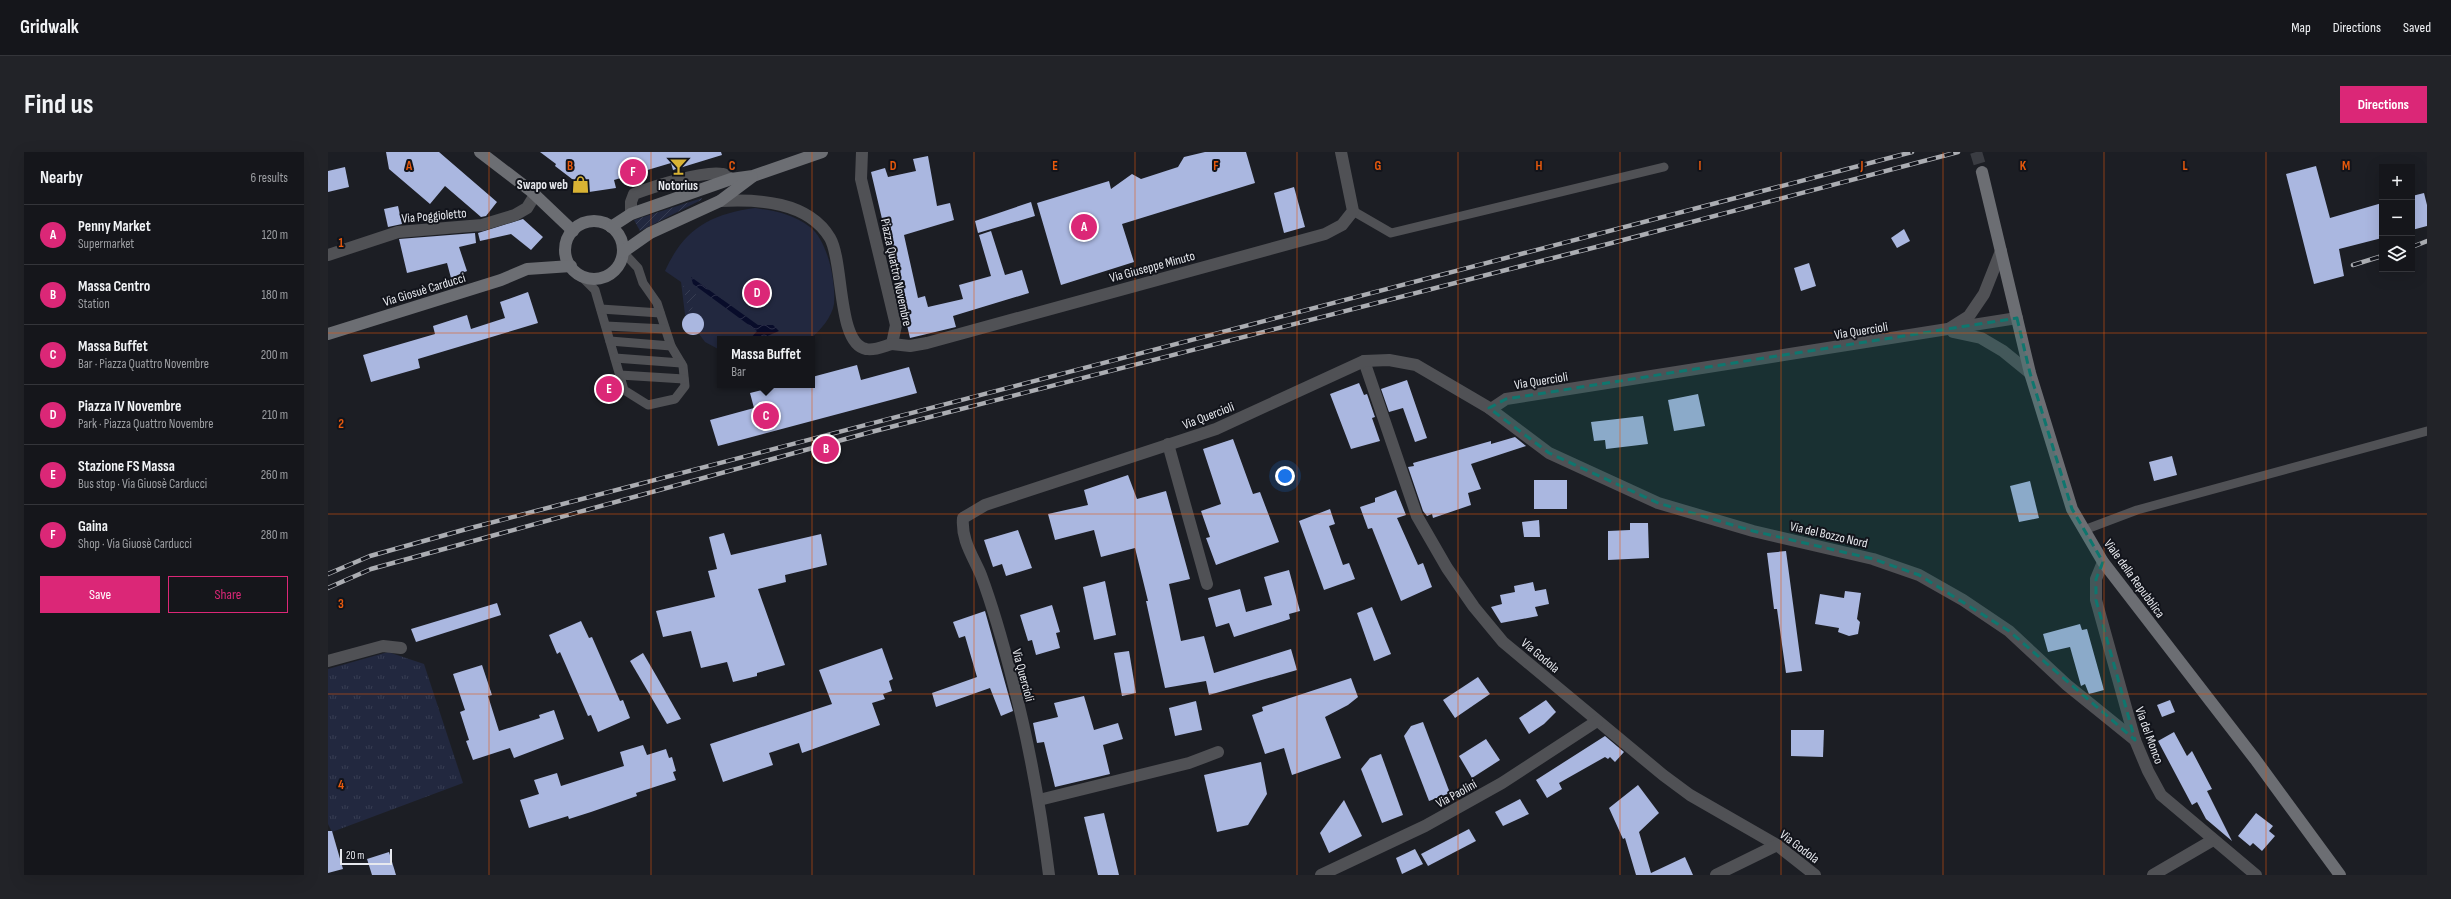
<!DOCTYPE html>
<meta charset="utf-8">
<style>
:root{--surface:#15161b;--page:#222328;--text:#f1f3f6;--muted:#9d9fa3;--line:#34353a;--accent:#db2777}
body{margin:0;font-family:"Sofia Sans Condensed",sans-serif;background:var(--page);color:var(--text)}
.controls{position:absolute;right:12px;top:12px;display:grid;overflow:hidden;border-radius:0px;box-shadow:0 4px 16px #0002}
.controls button{width:36px;height:36px;display:grid;place-items:center;padding:0;border:0;border-bottom:1px solid var(--line);background:var(--surface);color:var(--text);font:20px sans-serif}
.scale{position:absolute;left:12px;bottom:10px;width:52px;box-sizing:border-box;padding-left:4px;border:2px solid #e7e9ee;border-top:0;font-size:11px;line-height:14px;white-space:nowrap;color:#e7e9ee;-webkit-text-stroke:3px #12141b;paint-order:stroke}
.you{position:absolute;left:957px;top:324px;width:14px;height:14px;margin:-10px;border:3px solid #fff;border-radius:50%;background:#1a73e8;box-shadow:0 0 0 6px #1a73e833}
.badge{display:grid;place-items:center;width:26px;height:26px;border-radius:50%;background:var(--accent);color:#fff;font-size:13px;font-weight:700}
.pin{position:absolute;translate:-50% -50%;border:2px solid #fff;box-shadow:0 1px 4px #0006}
.popup{position:absolute;left:389px;top:184px;width:98px;height:52px;box-sizing:border-box;display:grid;place-content:center;border-radius:0px;background:var(--surface);filter:drop-shadow(0 1px 3px #0005);font-size:13px;white-space:nowrap;color:var(--muted)}
.popup b{font-size:15px;color:var(--text)}
.popup::after{content:'';position:absolute;left:50%;top:100%;margin-left:-8px;border:8px solid transparent;border-top-color:var(--surface)}
.list{margin:0;padding:0;list-style:none}
h2{display:flex;justify-content:space-between;align-items:center;height:52px;margin:0;padding:0 16px;font-size:17px}
h2 small{font-size:13px;font-weight:400;color:var(--muted)}
.list li{display:grid;grid-template-columns:26px 1fr auto;gap:12px;align-items:center;box-sizing:border-box;height:60px;padding:0 16px;border-top:1px solid var(--line)}
.list b{display:block;font-size:15px;white-space:nowrap}
.list p{margin:0;font-size:13px;white-space:nowrap;color:var(--muted)}
.list em{font-size:13px;font-style:normal;color:var(--muted)}
.actions{display:flex;gap:8px;padding:12px 16px}
.actions a{flex:1;padding:9px 0;border:1px solid var(--accent);border-radius:0px;text-align:center;font-size:14px;color:var(--accent)}
.actions .main{background:var(--accent);color:#fff}
.icon{flex:none;width:22px;height:22px;fill:none;stroke:currentColor;stroke-width:2;stroke-linecap:round;stroke-linejoin:round}
.map{position:relative;flex:none;width:2099px;height:723px;overflow:hidden;border-radius:0px}
header{display:flex;align-items:center;gap:24px;box-sizing:border-box;height:56px;padding:0 20px;background:var(--surface);border-bottom:1px solid var(--line)}
header strong{font-size:19px}
nav{display:flex;gap:22px;margin-inline-start:auto;font-size:14px}
.intro{display:flex;align-items:center;justify-content:space-between;box-sizing:border-box;height:96px;padding:0 24px}
h1{margin:0;font-size:28px}
.button{padding:10px 18px;border-radius:0px;background:var(--accent);color:#fff;font-size:14px;font-weight:700}
main{display:flex;gap:24px;padding:0 24px}
aside{flex:1;background:var(--surface);border-radius:0px;box-shadow:0 4px 16px #0002}
.map>svg:first-child{display:block}
.grass{fill:url(#grass-tufts)}
.park{fill:#22283f}
.garden{fill:url(#garden-furrows)}
.water{fill:url(#water-waves)}
.building{fill:#aab7e0}
.lines{fill:none;stroke-linecap:round;stroke-linejoin:round}
.secondary-tunnel{stroke:#3a3c42;stroke-width:12;stroke-dasharray:12 6;stroke-linecap:butt}
.lane{stroke:#505155;stroke-width:9}
.street{stroke:#505155;stroke-width:12}
.secondary{stroke:#6c6e73;stroke-width:12}
.rail-casing{stroke:#abadb2;stroke-width:4.5}
.rail{stroke:#12141b;stroke-width:3;stroke-dasharray:9;stroke-linecap:butt}
.marked{fill:#0f766e;fill-opacity:0.2;stroke:#0f766e;stroke-width:3;stroke-dasharray:8 5;stroke-linejoin:round}
.grid{fill:none;stroke:#e8590c;stroke-width:1;stroke-opacity:0.55}
.labels{text-anchor:middle;stroke-width:4;stroke-linejoin:round;paint-order:stroke}
.poi-label{font-size:13px;font-weight:bold;fill:#e7e9ee;stroke:#12141b;text-anchor:end}
.street-label{font-size:13px;fill:#e7e9ee;stroke:#12141b}
.grid-label{font-size:13px;text-anchor:middle;font-weight:bold;fill:#e8590c;stroke:#12141b;stroke-width:4;stroke-linejoin:round;paint-order:stroke}
</style>
<header>
<strong>Gridwalk</strong>
<nav><a>Map</a><a>Directions</a><a>Saved</a></nav>
</header>
<div class="intro"><h1>Find us</h1><a class="button">Directions</a></div>
<main>
<aside>
<h2>Nearby<small>6 results</small></h2>
<ul class="list">
<li><span class="badge">A</span><div><b>Penny Market</b><p>Supermarket</p></div><em>120 m</em></li>
<li><span class="badge">B</span><div><b>Massa Centro</b><p>Station</p></div><em>180 m</em></li>
<li><span class="badge">C</span><div><b>Massa Buffet</b><p>Bar · Piazza Quattro Novembre</p></div><em>200 m</em></li>
<li><span class="badge">D</span><div><b>Piazza IV Novembre</b><p>Park · Piazza Quattro Novembre</p></div><em>210 m</em></li>
<li><span class="badge">E</span><div><b>Stazione FS Massa</b><p>Bus stop · Via Giuosè Carducci</p></div><em>260 m</em></li>
<li><span class="badge">F</span><div><b>Gaina</b><p>Shop · Via Giuosè Carducci</p></div><em>280 m</em></li>
</ul>
<div class="actions"><a class="main">Save</a><a>Share</a></div>
</aside>
<div class="map">
<svg width="2099" height="723" viewBox="0 0 2099 723">
<defs>
<pattern id="grass-tufts" width="24" height="20" patternUnits="userSpaceOnUse"><rect width="24" height="20" fill="#22283f"/><path d="M3 7l-1-3M5 7V3M7 7l1-3M15 17l-1-3M17 17v-4M19 17l1-3" fill="none" stroke="#373d52"/></pattern>
<pattern id="garden-furrows" width="10" height="10" patternUnits="userSpaceOnUse"><rect width="10" height="10" fill="#22283f"/><path d="M-1 1l2-2M0 10L10 0M9 11l2-2" fill="none" stroke="#373d52"/></pattern>
<pattern id="water-waves" width="16" height="10" patternUnits="userSpaceOnUse"><rect width="16" height="10" fill="#080c2a"/><path d="M0 5q4-4 8 0t8 0" fill="none" stroke="#2c2f49"/></pattern>
</defs>
<rect width="100%" height="100%" fill="#1c1e24"/>
<!-- grass -->
<path class="grass" d="M60 500 96 512 135 631 4 680 0 672V517Z"/>
<!-- park -->
<path class="park" d="M427 56C447 59 465 62 482 75 500 89 508 130 506 152 504 165 492 179 482 187H392V198L377 190 357 163 353 130 337 119C356 77 382 62 427 56Z"/>
<!-- garden -->
<g class="garden">
<path d="M374 46 373 48 312 79 306 68Z"/>
<path d="M355 133 368 142 363 161H361Z"/>
<circle cx="365" cy="172" r="10"/>
</g>
<!-- water -->
<path class="water" d="M363 125 430 173H445L451 179 432 187H422L429 179 365 132Z"/>
<!-- building -->
<g class="building">
<path d="M58 0H111L169 50 158 64 153 65 117 34 102 52 61 17Z"/>
<path d="M212 0H393L394 3 345 18 343 11 286 28 288 36 261 40 227 14 228 12Z"/>
<path d="M877 0H918L927 31 794 72 806 110 733 133 709 51 781 29 783 37 804 22 813 27 850 15 856 5Z"/>
<path d="M600 4 609 54 622 51 626 68 576 83 590 146 597 144 600 155 635 147 631 133 663 124 651 83 663 79 677 123 694 118 701 141 625 164 628 175 582 186 543 20 557 16 560 25 588 19 585 7Z"/>
<path d="M1988 14 2002 66 2054 51V86L2011 97 2016 124 1986 132 1958 22Z"/>
<path d="M17 15 21 35 0 40V19Z"/>
<path d="M966 35 977 75 956 81 946 41Z"/>
<path d="M2096 41 2099 53V74L2084 78V44Z"/>
<path d="M703 50 707 64 650 81 647 69Z"/>
<path d="M70 54 74 72 60 75 56 57Z"/>
<path d="M195 67 215 85 203 98 183 82 152 89 150 81Z"/>
<path d="M1576 77 1582 89 1569 96 1563 86Z"/>
<path d="M147 81 148 91 131 95 139 119 123 126 119 111 79 121 71 87Z"/>
<path d="M1481 111 1488 134 1473 139 1466 116Z"/>
<path d="M200 140 210 171 90 207 92 216 43 230 35 203 107 182 105 174 139 163 143 177 177 166 172 150Z"/>
<circle cx="365" cy="172" r="11"/>
<path d="M529 213 533 228 581 215 589 241 390 294 382 268 426 256 422 241 454 233H484V225Z"/>
<path d="M1079 228 1099 286 1087 290 1075 256 1061 260 1053 237Z"/>
<path d="M1031 231 1036 243 1039 242 1047 265 1044 266 1052 289 1023 297 1002 242Z"/>
<path d="M1370 242 1377 274 1346 279 1340 248Z"/>
<path d="M1315 264 1320 292 1278 297 1277 288 1266 289 1263 270Z"/>
<path d="M1187 285 1198 294 1143 312 1153 337 1140 341 1143 353 1105 366 1104 362 1099 364 1095 359 1080 315 1086 314 1085 311 1163 289V292Z"/>
<path d="M905 287 925 342 932 340 951 390 888 413 878 386 882 385 873 359 893 352 875 297Z"/>
<path d="M1844 304 1849 323 1826 329 1821 310Z"/>
<path d="M800 323 809 347 838 339 862 427 841 432 853 489 876 484 886 521 963 497 969 518 881 543 878 529 837 536 818 449H820L807 396 773 405 766 378 727 388 720 362 760 353 756 338Z"/>
<rect x="1206" y="328" width="33" height="29"/>
<path d="M1702 329 1711 366 1691 370 1682 334Z"/>
<path d="M1068 338 1078 363 1069 366 1090 413 1095 411 1104 435 1073 449 1044 376 1040 377 1032 355 1047 350V346Z"/>
<path d="M1002 357 1007 372 1001 374 1015 413 1021 411 1027 427 996 438 971 369Z"/>
<path d="M1211 368 1212 385H1196L1194 370Z"/>
<path d="M1302 371H1320L1321 406 1280 408V379L1302 378Z"/>
<path d="M690 378 704 416 678 424 674 412 665 415 656 388Z"/>
<path d="M396 381 403 403 493 382 499 413 457 423 458 430 430 437 457 513 429 521V524L405 530 399 510 373 516 363 479 335 485 328 459 387 445 380 419 389 417 381 385Z"/>
<path d="M1458 399 1474 519 1458 521 1449 457H1446L1439 401Z"/>
<path d="M961 418 972 459 961 462 962 467 906 485 901 471 888 475 880 446 912 437 918 460 944 453 936 425Z"/>
<path d="M777 429 788 483 766 488 755 435Z"/>
<path d="M1205 430 1207 439 1218 437 1221 452 1207 455 1210 464 1173 471 1163 455 1174 452 1172 443 1187 440 1186 434Z"/>
<path d="M1517 439 1533 441 1529 467 1532 470 1530 482 1521 484 1510 480 1511 476 1487 472 1492 442 1516 446Z"/>
<path d="M169 451 173 463 88 490 83 477Z"/>
<path d="M724 453 732 480 728 481 732 496 708 503 704 488 700 489 692 463Z"/>
<path d="M1044 455 1063 502 1046 509 1029 461Z"/>
<path d="M657 459 685 559 673 564 662 536 608 555 604 541 649 525 637 484 631 486 625 470Z"/>
<path d="M253 469 261 486 264 485 292 549 295 548 302 566 270 580 263 563 260 564 232 500 229 502 221 483Z"/>
<path d="M1752 472 1754 478 1759 477 1776 538 1761 542 1757 532 1753 534 1742 495 1720 500 1715 482Z"/>
<path d="M554 496 565 527 561 529 564 539 555 542 557 547 544 551 552 573 474 601 471 591 441 601 445 613 395 630 382 592 504 552 491 518Z"/>
<path d="M801 499 808 541 794 544 786 501Z"/>
<path d="M315 501 329 525 353 567 339 572 302 509Z"/>
<path d="M154 513 164 543 160 544 171 579 212 566 211 563 226 558 236 587 186 606 182 596 145 608 138 589 141 588 132 560 137 558 125 522Z"/>
<path d="M1150 525 1162 542 1127 566 1115 548Z"/>
<path d="M1023 526 1030 545 1020 553 997 565 1013 606 964 623 956 596 937 602 924 563 935 559 934 555Z"/>
<path d="M756 544 766 578 790 571 795 587 775 593 782 622 727 635 716 590 709 591 705 571 730 565 726 551Z"/>
<path d="M1218 548 1228 560 1216 572 1201 582 1191 566Z"/>
<path d="M1842 548 1847 560 1834 565 1829 553Z"/>
<path d="M868 549 874 578 847 584 841 556Z"/>
<path d="M1095 570 1122 641 1101 649 1076 584 1083 574Z"/>
<path d="M1463 578H1496L1495 605 1463 604Z"/>
<path d="M1846 580 1859 604 1864 599 1884 637 1879 639 1904 689 1878 667 1869 650 1864 653 1830 589Z"/>
<path d="M1277 584 1296 600 1287 610 1282 605 1280 607 1277 605 1231 631 1234 637 1219 646 1208 628Z"/>
<path d="M1158 587 1172 608 1144 626 1131 604Z"/>
<path d="M315 593 319 603 338 597 341 606 344 605 348 619 345 620 348 628 308 641 309 644 263 660 241 667 240 664 201 676 192 648 211 642 206 628 229 621 233 634 277 620 296 614 292 600Z"/>
<path d="M1053 602 1075 663 1054 671 1033 617 1042 606Z"/>
<path d="M933 610 939 642 920 673 889 680 876 623Z"/>
<path d="M1310 633 1331 661 1311 680 1323 721 1357 705 1365 723H1308L1297 686 1295 687 1281 656Z"/>
<path d="M1192 647 1201 662 1175 674 1167 660Z"/>
<path d="M1016 648 1034 684 1001 701 992 681Z"/>
<path d="M776 661 791 723H770L756 665Z"/>
<path d="M1928 661 1945 674 1941 679 1947 684 1934 699 1925 691 1922 694 1910 684Z"/>
<path d="M1141 677 1148 689 1100 714 1093 702Z"/>
<path d="M0 679H4L15 717 0 721Z"/>
<path d="M1087 697 1095 712 1074 722 1068 706Z"/>
<path d="M61 700 68 723H44L39 707Z"/>
</g>
<g class="lines">
<!-- secondary-tunnel -->
<path class="secondary-tunnel" d="M1648 0 1654 20"/>
<!-- lane -->
<g class="lane">
<path d="M1025 59 1063 81 1336 15"/>
<path d="M253 124 267 138 296 238 320 253 347 247 357 234 355 214 343 194 329 151 315 131 310 116 295 100"/>
<path d="M273 157 332 161"/>
<path d="M278 174 337 177"/>
<path d="M282 189 343 194"/>
<path d="M287 206 353 211"/>
<path d="M292 223 356 227"/>
<path d="M1756 378 1809 358 2099 279"/>
</g>
<!-- street -->
<g class="street">
<path d="M534 0 533 27 568 173 564 192"/>
<path d="M392 49C429 47 480 49 502 86 516 110 509 192 538 197 547 199 556 194 564 192"/>
<path d="M303 62V50L306 42C324 35 376 18 395 22 397 22 400 25 403 27"/>
<path d="M0 103 70 80 154 73 187 63 199 56 207 43"/>
<path d="M1622 176 1641 164 1656 142 1673 99"/>
<path d="M1625 180 1653 186 1675 199 1702 221"/>
<path d="M564 192 582 194 599 191 997 82 1014 73 1025 59 1013 0"/>
<path d="M1036 209 1089 364 1119 416 1146 455 1175 490 1335 623 1362 643 1449 693 1487 723"/>
<path d="M1161 256 1221 301 1330 351 1425 379 1545 407 1591 423 1635 448 1681 479 1739 533 1807 588"/>
<path d="M840 292 879 432"/>
<path d="M1775 410 1768 427V448L1807 588 1820 619 1833 643 1928 723"/>
<path d="M0 509 55 494 73 496"/>
<path d="M711 648 861 611 890 600"/>
<path d="M721 723C713 659 702 596 686 534 677 498 666 458 653 423 645 404 633 388 635 366L657 353 888 277 1036 209 1061 208 1088 213 1163 257 1178 247 1689 166"/>
<path d="M993 723 1097 674 1174 631 1269 569"/>
<path d="M1388 723 1449 693"/>
<path d="M1825 723 1885 688"/>
</g>
<!-- secondary -->
<g class="secondary">
<path d="M152 0 203 39 245 79"/>
<path d="M1654 20 1702 221 1744 357 1775 410 1927 607 2012 723"/>
<circle cx="266" cy="98" r="29"/>
<path d="M283 75 303 62 403 27 425 24 494 0"/>
<path d="M295 100 322 81 392 49 424 25"/>
<path d="M0 182 173 128 199 117 243 114"/>
</g>
<defs>
<g id="rail">
<path d="M2084 95 2099 89"/>
<path d="M2025 113 2054 104"/>
<path d="M0 422 42 404 135 378 1584 0"/>
<path d="M0 436 43 417 543 280 1276 93 1630 0"/>
</g>
</defs>
<!-- rail casing -->
<use href="#rail" class="rail-casing"/>
<!-- rail -->
<use href="#rail" class="rail"/>
</g>
<!-- marked area -->
<path class="marked" d="M1689 166 1702 221 1744 357 1775 410 1768 427V448L1807 588 1681 479 1591 423 1545 407 1425 379 1330 351 1221 301 1161 256 1178 247Z"/>
<!-- grid -->
<path class="grid" d="M161 0V723M323 0V723M484 0V723M646 0V723M807 0V723M969 0V723M1130 0V723M1292 0V723M1453 0V723M1615 0V723M1776 0V723M1938 0V723M0 181H2099M0 362H2099M0 542H2099"/>
<!-- icons -->
<defs>
<symbol id="bar-bare" viewBox="-9 -9 18 18"><path d="M-6-5H6L.8 .8V4.5H3.5V6h-7V4.5H-.8V.8Z" fill="#d9b334" stroke="#12141b" stroke-width="2.5" paint-order="stroke"/></symbol>
<symbol id="shop-bare" viewBox="-9 -9 18 18"><path d="M-5-2.5h2.3a2.7 3.5 0 0 1 5.4 0H5L5.5 6h-11ZM-1.5-2.5h3a1.5 2.3 0 0 0-3 0Z" fill="#d9b334" stroke="#12141b" stroke-width="2.5" paint-order="stroke"/></symbol>
</defs>
<g fill-rule="evenodd">
<use href="#bar-bare" x="338" y="2" width="25" height="25"/>
<use href="#shop-bare" x="240" y="20" width="25" height="25"/>
</g>
<g class="labels">
<!-- poi labels -->
<g class="poi-label">
<text x="240" y="37">Swapo web</text>
<text x="350" y="38" text-anchor="middle">Notorius</text>
</g>
<!-- street labels -->
<g class="street-label">
<text transform="translate(106 63) rotate(-5)" y="5">Via Poggioletto</text>
<text transform="translate(824 114) rotate(-15)" y="5">Via Giuseppe Minuto</text>
<text transform="translate(569 120) rotate(78)" y="5">Piazza Quattro Novembre</text>
<text transform="translate(96 137) rotate(-17)" y="5">Via Giosuè Carducci</text>
<text transform="translate(1533 178) rotate(-9)" y="5">Via Quercioli</text>
<text transform="translate(1213 228) rotate(-9)" y="5">Via Quercioli</text>
<text transform="translate(880 263) rotate(-21)" y="5">Via Quercioli</text>
<text transform="translate(1501 382) rotate(13)" y="5">Via del Bozzo Nord</text>
<text transform="translate(1807 426) rotate(54)" y="5">Viale della Repubblica</text>
<text transform="translate(1213 503) rotate(40)" y="5">Via Godola</text>
<text transform="translate(696 523) rotate(75)" y="5">Via Quercioli</text>
<text transform="translate(1822 583) rotate(70)" y="5">Via del Monco</text>
<text transform="translate(1128 641) rotate(-29)" y="5">Via Paolini</text>
<text transform="translate(1472 694) rotate(37)" y="5">Via Godola</text>
</g>
</g>
<g class="grid-label">
<text x="81" y="18">A</text>
<text x="242" y="18">B</text>
<text x="404" y="18">C</text>
<text x="565" y="18">D</text>
<text x="727" y="18">E</text>
<text x="888" y="18">F</text>
<text x="1050" y="18">G</text>
<text x="1211" y="18">H</text>
<text x="1372" y="18">I</text>
<text x="1534" y="18">J</text>
<text x="1695" y="18">K</text>
<text x="1857" y="18">L</text>
<text x="2018" y="18">M</text>
<text x="13" y="95">1</text>
<text x="13" y="276">2</text>
<text x="13" y="456">3</text>
<text x="13" y="637">4</text>
</g>
</svg>
<div class="controls">
<button>+</button>
<button>−</button>
<button><svg class="icon" aria-label="layers" viewBox="0 0 24 24"><path d="M12 4l9 5-9 5-9-5zM3 14l9 5 9-5"/></svg></button>
</div>
<div class="scale">20 m</div>
<div class="you"></div>
<div class="pin badge" style="left:756px;top:75px">A</div>
<div class="pin badge" style="left:498px;top:297px">B</div>
<div class="pin badge" style="left:438px;top:264px">C</div>
<div class="popup"><b>Massa Buffet</b>Bar</div>
<div class="pin badge" style="left:429px;top:141px">D</div>
<div class="pin badge" style="left:281px;top:237px">E</div>
<div class="pin badge" style="left:305px;top:20px">F</div>
</div>
</main>
